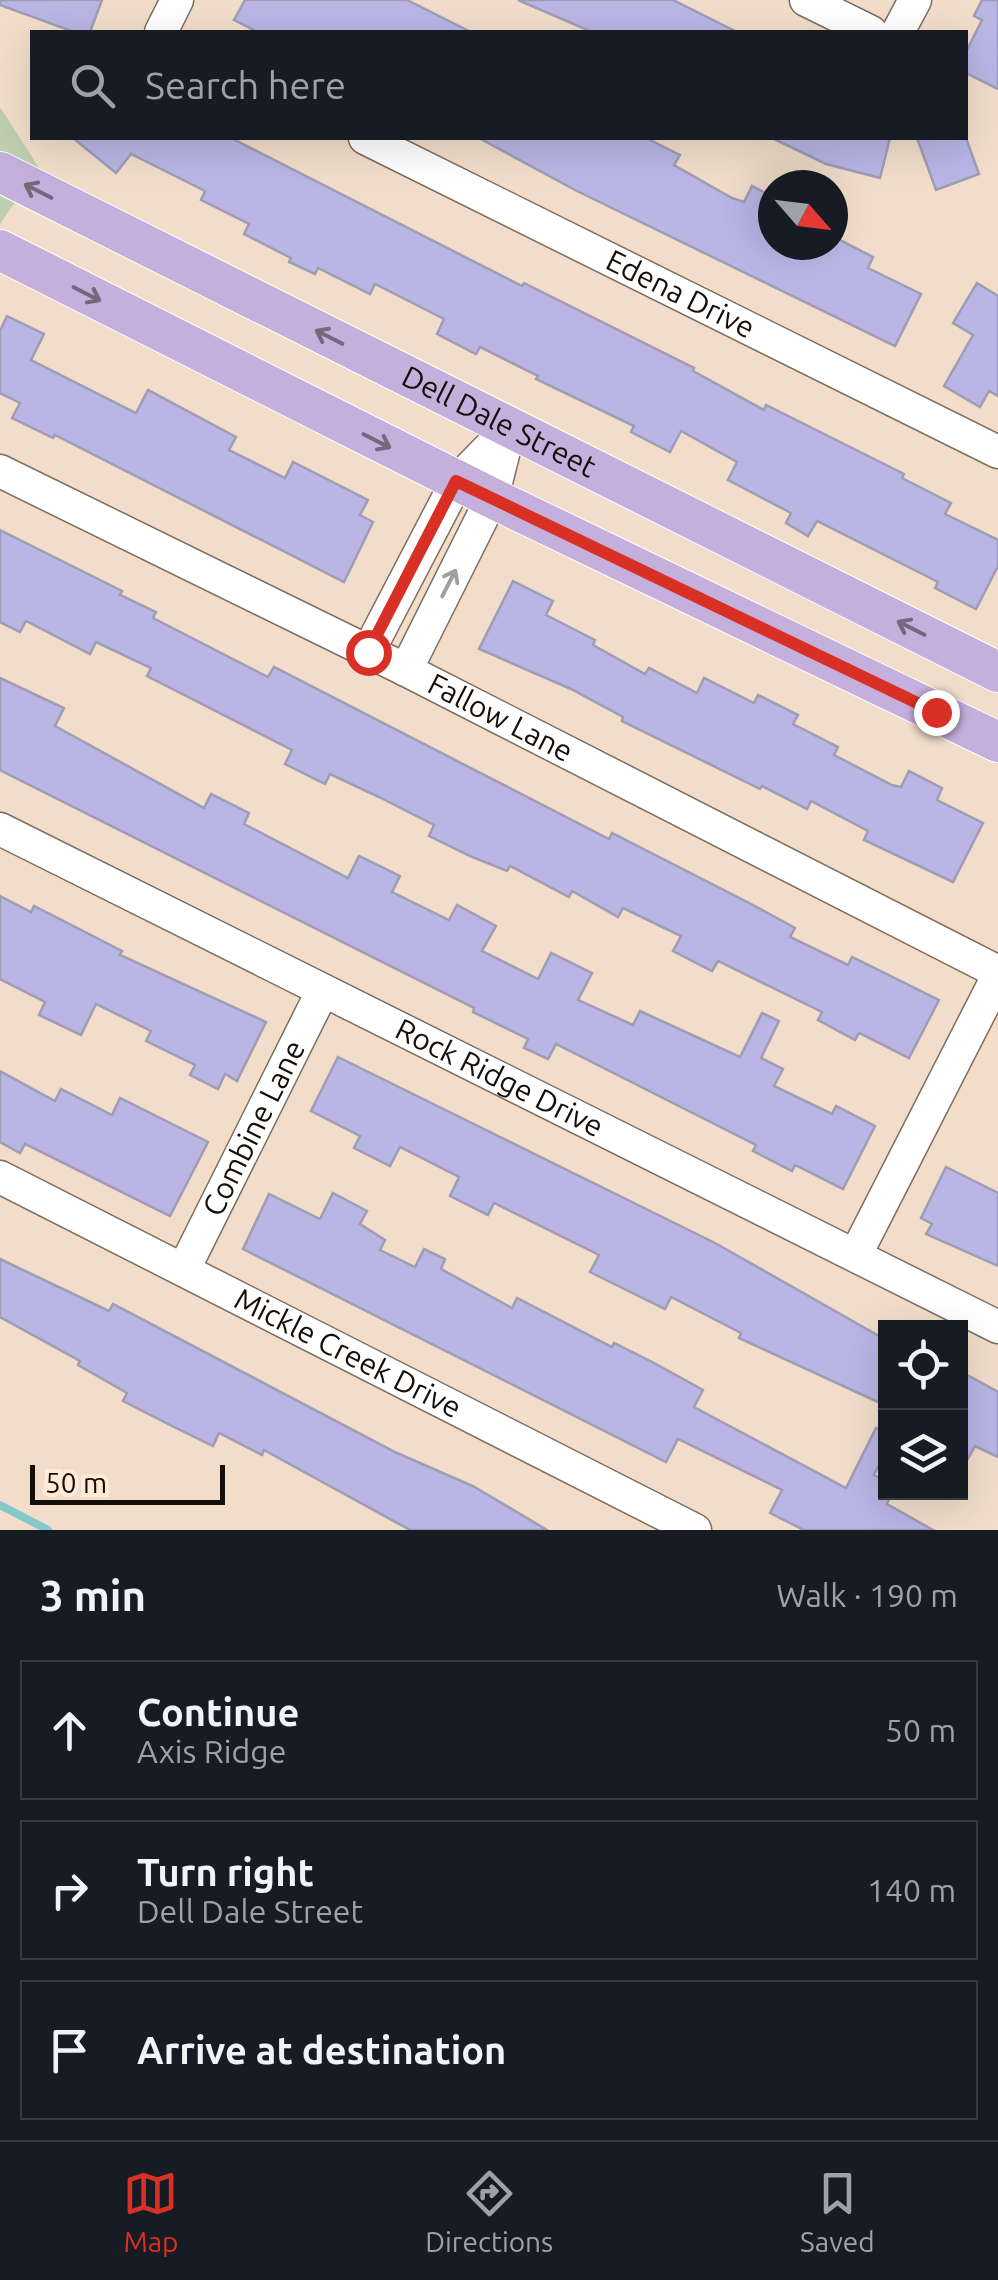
<!DOCTYPE html>
<meta charset="utf-8">
<style>
:root{--surface:#171b24;--page:#20242c;--text:#f1f3f6;--muted:#9ea1a6;--line:#363941;--accent:#d93025}
body{margin:0;font-family:Ubuntu,sans-serif;background:var(--page);color:var(--text)}
.controls{position:absolute;right:30px;bottom:30px;display:grid;overflow:hidden;border-radius:0px;box-shadow:0 10px 40px #0002}
.controls button{width:90px;height:90px;display:grid;place-items:center;padding:0;border:0;border-bottom:2px solid var(--line);background:var(--surface);color:var(--text);font:50px sans-serif}
.compass{position:absolute;left:758px;top:170px;width:90px;height:90px;border-radius:50%;background:var(--surface);box-shadow:0 10px 40px #0002;rotate:118deg}
.scale{position:absolute;left:30px;bottom:25px;width:195px;box-sizing:border-box;padding-left:10px;border:5px solid #150e08;border-top:0;font-size:28px;line-height:35px;white-space:nowrap;color:#150e08;-webkit-text-stroke:8px #ffead7;paint-order:stroke}
.stop{position:absolute;width:30px;height:30px;margin:-22px;border:8px solid #d93025;border-radius:50%;background:#fff}
.stop.end{background:#d93025;border-color:#fff;box-shadow:0 2px 10px #0008}
.list{margin:0;padding:0;list-style:none}
h2{display:flex;justify-content:space-between;align-items:center;height:130px;margin:0;padding:0 40px;font-size:42px}
h2 small{font-size:32px;font-weight:400;color:var(--muted)}
.list li{display:grid;grid-template-columns:65px 1fr auto;gap:30px;align-items:center;box-sizing:border-box;height:140px;margin:0 20px 20px;padding:0 20px;border:2px solid var(--line);border-radius:0px}
.list b{display:block;font-size:38px;white-space:nowrap}
.list p{margin:0;font-size:32px;white-space:nowrap;color:var(--muted)}
.list em{font-size:32px;font-style:normal;color:var(--muted)}
.icon{flex:none;width:55px;height:55px;fill:none;stroke:currentColor;stroke-width:2;stroke-linecap:round;stroke-linejoin:round}
.map{position:relative;flex:none;width:998px;height:1530px;overflow:hidden}
.search{position:absolute;background:var(--surface);box-shadow:0 10px 40px #0002;left:30px;right:30px;top:30px;height:110px;display:flex;align-items:center;gap:25px;box-sizing:border-box;padding:0 35px;border-radius:0px;color:var(--muted);font-size:38px}
.sheet{height:610px;background:var(--surface)}
nav{display:flex;justify-content:space-around;align-items:center;box-sizing:border-box;height:140px;border-top:2px solid var(--line);background:var(--surface);font-size:28px;color:var(--muted)}
nav a{display:grid;justify-items:center;gap:5px}
nav .on{color:var(--accent)}
.map>svg:first-child{display:block}
.green{fill:#becfb0}
.lines{fill:none;stroke-linecap:round;stroke-linejoin:round}
.stream{stroke:#84c8cb;stroke-width:8}
.building{fill:#b9b5e5;stroke:#9e9db4;stroke-width:2.5}
.minor-casing{stroke:#7f6d5d;stroke-width:35}
.major-casing{stroke:#fff;stroke-width:42}
.minor{stroke:#fff;stroke-width:32}
.major{stroke:#c5afdc;stroke-width:40}
.oneway{stroke:#76677d}
.oneway2{stroke:#a19f9c}
.route{stroke:#d93025;stroke-width:12}
.labels{text-anchor:middle;stroke-width:10;stroke-linejoin:round;paint-order:stroke}
.street-label{font-size:30px;fill:#150e08;stroke:#ffead7}
</style>
<div class="map">
<svg width="998" height="1530" viewBox="0 0 998 1530">
<rect width="100%" height="100%" fill="#f1ddca"/>
<!-- green -->
<path class="green" d="M0 107 39 168 0 224Z"/>
<g class="lines">
<!-- stream -->
<path class="stream" d="M0 1505 48 1530"/>
</g>
<!-- building -->
<g class="building">
<path d="M0 0H102L90 32H74L0 5Z"/>
<path d="M245 0H407L471 32H258L234 20Z"/>
<path d="M518 0H673L737 32H592Z"/>
<path d="M982 0H998V89L966 73V52L982 20 974 16Z"/>
<path d="M73 138H231L522 286 524 283 694 368 693 371 764 410 766 405 904 474 902 478 951 503 945 514 998 540V566L976 609 935 588 938 582 817 521 808 536 786 523 791 513 728 480 737 462 681 431 670 452 631 432 634 426 536 379 538 376 480 347 476 354 437 334 444 319 375 284 370 294 318 268 315 274 289 262 291 258 244 234 249 224 201 200 205 191 131 154 116 173Z"/>
<path d="M479 138H646L680 155 674 165 732 198 744 202 752 186 773 197V245H833L834 237 873 257 868 268 921 294 895 346 575 190Z"/>
<path d="M772 138H890L880 178 826 164Z"/>
<path d="M917 138H966L979 174 936 190Z"/>
<path d="M977 283 998 296V396L989 391 980 407 944 386 973 335 953 323Z"/>
<path d="M7 316 44 334 31 360 136 413 148 390 236 437 229 450 285 478 293 462 368 500 360 515 373 522 344 582 55 435 53 438 12 418 20 403 0 393V331Z"/>
<path d="M0 530 122 591 120 595 156 612 153 618 268 677 274 667 609 839 612 833 755 906 795 928 790 937 848 965 852 957 939 1000 909 1058 859 1033 855 1040 818 1020 822 1012 718 961 712 971 673 951 681 936 623 908 618 917 572 891 569 897 510 866 507 871 470 856 429 836 434 825 379 797 330 774 325 784 285 764 292 750 147 676 151 668 96 642 90 654 26 621 20 632 0 622Z"/>
<path d="M513 581 553 601 546 615 595 640 593 645 645 674 649 668 697 693 704 678 754 703 758 695 798 715 793 724 838 747 834 755 892 785 901 787 909 771 942 788 937 800 983 823 953 882 864 840 868 831 811 801 807 809 762 786 760 789 622 721 623 717 571 689 479 649Z"/>
<path d="M0 678 64 708 55 726 204 808 211 794 249 813 244 824 348 878 359 856 400 876 392 892 449 920 457 905 496 926 482 951 538 979 551 953 592 973 578 1000 633 1025 640 1011 740 1057 762 1013 779 1021 761 1058 783 1069 774 1086 832 1114 836 1106 875 1126 843 1189 795 1165 792 1171 753 1151 756 1145 556 1044 548 1059 524 1048 528 1039 473 1012 474 1008 0 770Z"/>
<path d="M0 896 31 912 34 906 122 951 120 955 266 1022 237 1081 225 1074 218 1089 190 1075 195 1065 146 1041 151 1031 96 1004 81 1035 39 1015 45 1002 0 979Z"/>
<path d="M338 1057 715 1243 886 1340V1387L878 1402 739 1338 741 1333 671 1297 665 1309 590 1272 599 1255 494 1203 488 1215 450 1196 459 1177 400 1147 390 1166 354 1148 360 1136 311 1111Z"/>
<path d="M0 1071 55 1101 61 1089 112 1115 120 1098 208 1142 170 1216 25 1144 20 1153 0 1142Z"/>
<path d="M946 1167 998 1193V1266L926 1234 932 1224 921 1218Z"/>
<path d="M333 1193 367 1211 360 1224 385 1240 380 1250 415 1267 424 1249 445 1259 441 1269 512 1308 517 1298 612 1347 614 1343 656 1364 703 1390 694 1407 846 1488 876 1428 886 1433V1451L874 1475 886 1481V1492H892L887 1504 933 1530H804L770 1513 782 1490 678 1439 666 1462 243 1249 269 1194 320 1219Z"/>
<path d="M0 1259 109 1311 113 1304 397 1453 473 1486 547 1530H410L264 1450 262 1455 219 1433 213 1446 172 1426 123 1401 127 1393 78 1365 80 1361 0 1317Z"/>
<path d="M960 1371 998 1392V1457L975 1446 960 1473Z"/>
</g>
<g class="lines">
<defs>
<g id="minor">
<path d="M806 0 871 32"/>
<path d="M161 32 177 0"/>
<path d="M898 32 915 0"/>
<path id="s1" d="M365 138 998 452"/>
<path id="s2" d="M0 471 406 670 998 972"/>
<path d="M368 652 457 481 510 427"/>
<path d="M406 670 492 498 510 427"/>
<path id="s3" d="M0 829 998 1327"/>
<path id="s4" d="M0 1177 695 1530"/>
<path d="M856 1254 998 976"/>
<path id="s5" d="M185 1267 322 992"/>
</g>
<g id="major">
<path id="s6" d="M0 172 998 672"/>
<path d="M0 250 492 498 998 742"/>
</g>
</defs>
<!-- minor casing -->
<use href="#minor" class="minor-casing"/>
<!-- major casing -->
<use href="#major" class="major-casing"/>
<!-- minor -->
<use href="#minor" class="minor"/>
<!-- major -->
<use href="#major" class="major"/>
</g>
<!-- one-way arrows -->
<defs><path id="oneway-shaft" d="M-6 0H5M1.5-3L5.5 0L1.5 3" fill="none" stroke-width="1.6" stroke-linecap="round" stroke-linejoin="round" transform="scale(2.5)"/></defs>
<g class="oneway">
<use href="#oneway-shaft" transform="translate(38 191) rotate(-153)"/>
<use href="#oneway-shaft" transform="translate(87 294) rotate(27)"/>
<use href="#oneway-shaft" transform="translate(329 337) rotate(-153)"/>
<use href="#oneway-shaft" transform="translate(377 441) rotate(27)"/>
<use href="#oneway-shaft" transform="translate(911 628) rotate(-153)"/>
</g>
<use class="oneway2" href="#oneway-shaft" transform="translate(449 583) rotate(-63)"/>
<g class="lines">
<!-- route -->
<path class="route" d="M368 652 456 481 936 712"/>
</g>
<g class="labels">
<!-- street labels -->
<g class="street-label">
<text dy="10" stroke="none"><textPath href="#s1" startOffset="352">Edena Drive</textPath></text>
<text dy="10" stroke="none"><textPath href="#s6" startOffset="558">Dell Dale Street</textPath></text>
<text dy="10" stroke="none"><textPath href="#s2" startOffset="558">Fallow Lane</textPath></text>
<text dy="10" stroke="none"><textPath href="#s3" startOffset="558">Rock Ridge Drive</textPath></text>
<text dy="10" stroke="none"><textPath href="#s5" startOffset="155">Combine Lane</textPath></text>
<text dy="10" stroke="none"><textPath href="#s4" startOffset="390">Mickle Creek Drive</textPath></text>
</g>
</g>
</svg>
<div class="controls">
<button><svg class="icon" aria-label="locate" viewBox="0 0 24 24"><circle cx="12" cy="12" r="6"/><path d="M12 2v4M12 18v4M2 12h4M18 12h4"/></svg></button>
<button><svg class="icon" aria-label="layers" viewBox="0 0 24 24"><path d="M12 4l9 5-9 5-9-5zM3 14l9 5 9-5"/></svg></button>
</div>
<svg class="compass" viewBox="-18 -18 36 36"><path d="M0-13l5 13h-10z" fill="#e53935"/><path d="M0 13l5-13h-10z" fill="#9ea1a6"/></svg>
<div class="scale">50 m</div>
<div class="stop" style="left:368px;top:652px"></div>
<div class="stop end" style="left:936px;top:712px"></div>
<div class="search"><svg class="icon" aria-label="search" viewBox="0 0 24 24"><circle cx="10" cy="10" r="6"/><path d="M15 15l6 6"/></svg>Search here</div>
</div>
<section class="sheet">
<h2>3 min<small>Walk · 190 m</small></h2>
<ul class="list">
<li><svg class="icon" aria-label="ahead" viewBox="0 0 24 24"><path d="M12 20V5M6 11l6-6 6 6"/></svg><div><b>Continue</b><p>Axis Ridge</p></div><em>50 m</em></li>
<li><svg class="icon" aria-label="right" viewBox="0 0 24 24"><path d="M7 20v-9h11M14 6l5 5-5 5"/></svg><div><b>Turn right</b><p>Dell Dale Street</p></div><em>140 m</em></li>
<li><svg class="icon" aria-label="arrive" viewBox="0 0 24 24"><path d="M6 21V4h12l-3 4 3 4H6"/></svg><div><b>Arrive at destination</b></div></li>
</ul>
</section>
<nav>
<a class="on"><svg class="icon" aria-label="map" viewBox="0 0 24 24"><path d="M3 6l6-2 6 2 6-2v14l-6 2-6-2-6 2zM9 4v14M15 6v14"/></svg>Map</a>
<a><svg class="icon" aria-label="directions" viewBox="0 0 24 24"><path d="M12 3l9 9-9 9-9-9zM9 14v-3h6M13 9l2 2-2 2"/></svg>Directions</a>
<a><svg class="icon" aria-label="saved" viewBox="0 0 24 24"><path d="M7 4h10v16l-5-4-5 4z"/></svg>Saved</a>
</nav>
